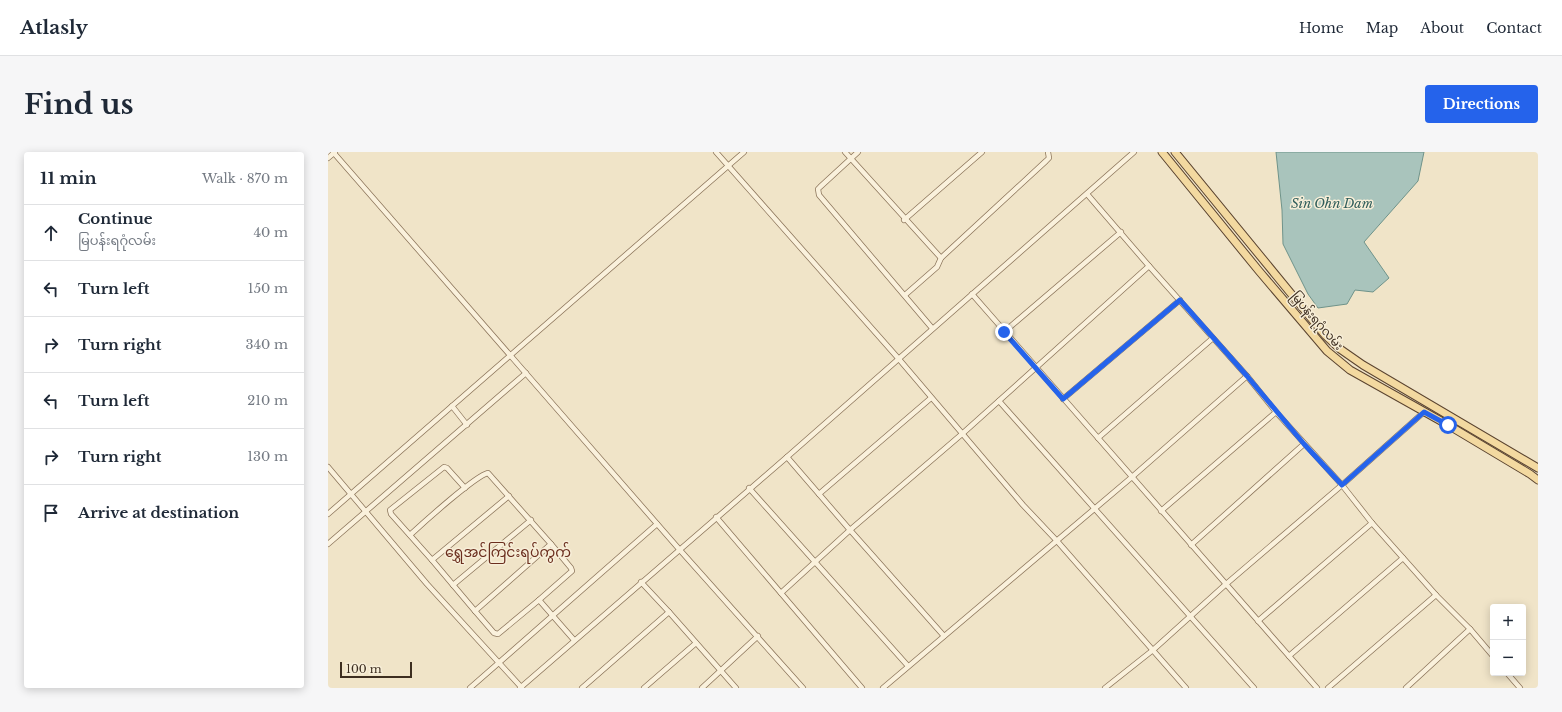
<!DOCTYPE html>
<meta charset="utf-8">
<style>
:root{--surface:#fff;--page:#f6f6f7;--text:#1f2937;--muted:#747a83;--line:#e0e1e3;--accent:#2563eb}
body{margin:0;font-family:"Libre Baskerville","Noto Sans Myanmar",serif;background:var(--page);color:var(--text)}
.controls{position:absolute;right:12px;bottom:12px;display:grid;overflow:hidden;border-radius:4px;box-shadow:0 2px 10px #0003}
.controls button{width:36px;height:36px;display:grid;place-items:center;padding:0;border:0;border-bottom:1px solid var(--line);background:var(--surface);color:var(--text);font:20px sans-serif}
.scale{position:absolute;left:12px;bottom:10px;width:72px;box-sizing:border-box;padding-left:4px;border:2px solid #3d2e20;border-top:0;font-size:11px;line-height:14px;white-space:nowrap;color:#3d2e20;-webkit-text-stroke:3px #f7eed8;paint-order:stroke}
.stop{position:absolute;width:12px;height:12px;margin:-9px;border:3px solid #2563eb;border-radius:50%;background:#fff}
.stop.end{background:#2563eb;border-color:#fff;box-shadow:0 1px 4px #0008}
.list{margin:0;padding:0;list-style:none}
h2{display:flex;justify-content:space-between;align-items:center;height:52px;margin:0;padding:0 16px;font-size:17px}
h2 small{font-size:13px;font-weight:400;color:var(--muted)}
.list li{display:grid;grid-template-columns:26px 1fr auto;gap:12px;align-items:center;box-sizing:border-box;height:56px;padding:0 16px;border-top:1px solid var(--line)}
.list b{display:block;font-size:15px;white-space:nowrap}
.list p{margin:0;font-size:13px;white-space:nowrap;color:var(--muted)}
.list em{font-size:13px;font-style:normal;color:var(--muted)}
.icon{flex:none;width:22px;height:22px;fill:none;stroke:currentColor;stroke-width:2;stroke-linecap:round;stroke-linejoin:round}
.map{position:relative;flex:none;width:1210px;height:536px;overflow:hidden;border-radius:4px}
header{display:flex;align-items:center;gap:24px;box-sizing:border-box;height:56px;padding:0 20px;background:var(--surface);border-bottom:1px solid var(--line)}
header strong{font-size:19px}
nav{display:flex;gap:22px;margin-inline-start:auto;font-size:14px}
.intro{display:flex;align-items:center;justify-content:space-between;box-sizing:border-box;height:96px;padding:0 24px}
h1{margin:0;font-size:28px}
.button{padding:10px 18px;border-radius:4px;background:var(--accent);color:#fff;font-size:14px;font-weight:700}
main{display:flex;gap:24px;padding:0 24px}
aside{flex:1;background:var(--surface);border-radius:4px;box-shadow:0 2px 10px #0003}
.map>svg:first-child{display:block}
.water{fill:#a9c4bc;stroke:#6f938a}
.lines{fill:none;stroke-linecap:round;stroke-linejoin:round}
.street-casing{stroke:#8d765c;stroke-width:6}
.primary-casing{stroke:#5b4430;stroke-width:9}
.street{stroke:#faf1dc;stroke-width:4.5}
.primary{stroke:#f3d9a0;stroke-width:7}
.route{stroke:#2563eb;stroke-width:5}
.labels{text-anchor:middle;stroke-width:3;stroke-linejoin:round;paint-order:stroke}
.street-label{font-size:12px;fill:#3d2e20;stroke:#f7eed8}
.water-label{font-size:13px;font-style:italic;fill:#2f5d5a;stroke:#f7eed8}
.quarter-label{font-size:14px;fill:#6b2e1e;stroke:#f7eed8}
</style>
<header>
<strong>Atlasly</strong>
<nav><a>Home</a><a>Map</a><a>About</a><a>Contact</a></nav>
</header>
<div class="intro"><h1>Find us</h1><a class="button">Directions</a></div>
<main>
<aside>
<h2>11 min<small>Walk · 870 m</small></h2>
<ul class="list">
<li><svg class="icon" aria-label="ahead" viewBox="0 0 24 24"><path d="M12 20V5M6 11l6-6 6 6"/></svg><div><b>Continue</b><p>မြပန်းရဂုံလမ်း</p></div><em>40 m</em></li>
<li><svg class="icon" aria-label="left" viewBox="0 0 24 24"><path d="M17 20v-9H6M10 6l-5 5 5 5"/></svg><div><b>Turn left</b></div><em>150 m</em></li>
<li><svg class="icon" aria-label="right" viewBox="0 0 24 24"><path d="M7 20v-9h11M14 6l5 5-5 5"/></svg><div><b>Turn right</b></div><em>340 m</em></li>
<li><svg class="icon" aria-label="left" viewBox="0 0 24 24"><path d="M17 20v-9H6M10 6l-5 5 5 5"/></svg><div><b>Turn left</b></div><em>210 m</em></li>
<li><svg class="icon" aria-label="right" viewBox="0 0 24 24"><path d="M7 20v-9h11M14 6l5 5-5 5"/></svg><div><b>Turn right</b></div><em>130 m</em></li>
<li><svg class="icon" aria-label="arrive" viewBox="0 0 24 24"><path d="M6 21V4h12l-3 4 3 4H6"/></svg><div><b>Arrive at destination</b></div></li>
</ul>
</aside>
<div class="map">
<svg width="1210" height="536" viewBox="0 0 1210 536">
<rect width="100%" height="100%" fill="#f0e4c8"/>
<!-- water -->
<path class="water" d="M948 0H1096L1090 29 1036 90 1061 126 1045 140 1027 138 1019 152 990 156 980 142 955 92 954 58Z"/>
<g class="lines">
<defs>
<g id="street">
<path d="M5 0 351 397 475 536"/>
<path d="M388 0 570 206 695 353 729 389 858 536"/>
<path d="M517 0 613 106 718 9 721 6 720 0"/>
<path d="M530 0 492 35 490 37 491 43 604 176"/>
<path d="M0 6 7 0"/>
<path d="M759 42 821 114 919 224 948 260 1014 333 1044 371 1108 443 1142 477 1165 504"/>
<path d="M576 68 654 0"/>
<path d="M644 142 989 536"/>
<path d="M577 143 609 115 613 106"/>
<path d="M676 180 793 80"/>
<path d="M735 247 852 148"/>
<path d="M671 249 926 536"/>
<path d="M124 254 139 273"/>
<path d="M770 286 885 186"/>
<path d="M459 305 522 378 616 484"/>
<path d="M0 315 99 432 194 536"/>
<path d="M137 336 119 316 116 315 62 358 63 362 104 408 181 344"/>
<path d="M421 336 580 514"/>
<path d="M491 342 603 246"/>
<path d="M833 359 948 260"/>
<path d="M0 362 416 0"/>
<path d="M388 365 534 536"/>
<path d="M82 383C95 371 147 324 160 321L223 392"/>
<path d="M0 392 198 221"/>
<path d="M863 393 976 292"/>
<path d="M104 408 147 459 223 392 243 416 244 419 211 448"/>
<path d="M313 430 341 460 408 536"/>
<path d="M125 433 203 368"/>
<path d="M453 441 522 378 634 282 821 114"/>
<path d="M147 459 166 481 170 482 211 448 246 488"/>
<path d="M930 469 1044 371"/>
<path d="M961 504 1075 406"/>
<path d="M1179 521 1192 536"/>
<path d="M142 536 329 372"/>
<path d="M192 536 459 305 806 0"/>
<path d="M254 536 341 460"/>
<path d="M316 536 368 491"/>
<path d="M374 536 430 484"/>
<path d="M555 536 804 325 919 224"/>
<path d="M777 536 825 498 897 433 1014 333 1096 260"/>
<path d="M1000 536 1108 443"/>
<path d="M1078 536 1142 477"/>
</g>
<g id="primary">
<path d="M834 0 931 119 999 199 1022 218 1120 273 1202 322 1210 328"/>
<path d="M847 0 997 183 1012 197 1035 213 1210 316"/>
</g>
</defs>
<!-- street casing -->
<use href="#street" class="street-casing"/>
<!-- primary casing -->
<use href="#primary" class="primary-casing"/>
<!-- street -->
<use href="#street" class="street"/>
<!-- primary -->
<use href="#primary" class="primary"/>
</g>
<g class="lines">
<!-- route -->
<path class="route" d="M676 180 735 247 852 148 919 224 976 292 1014 333 1096 260 1120 273"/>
</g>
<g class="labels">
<!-- street labels -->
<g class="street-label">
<text transform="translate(989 169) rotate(49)" y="4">မြပန်းရဂုံလမ်း</text>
</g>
<!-- water labels -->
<g class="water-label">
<text x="1004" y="56">Sin Ohn Dam</text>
</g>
<!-- quarter labels -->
<g class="quarter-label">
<text x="180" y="405">ရွှေအင်ကြင်းရပ်ကွက်</text>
</g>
</g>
</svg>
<div class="controls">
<button>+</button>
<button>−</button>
</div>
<div class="scale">100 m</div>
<div class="stop" style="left:1120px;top:273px"></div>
<div class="stop end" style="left:676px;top:180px"></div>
</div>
</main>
